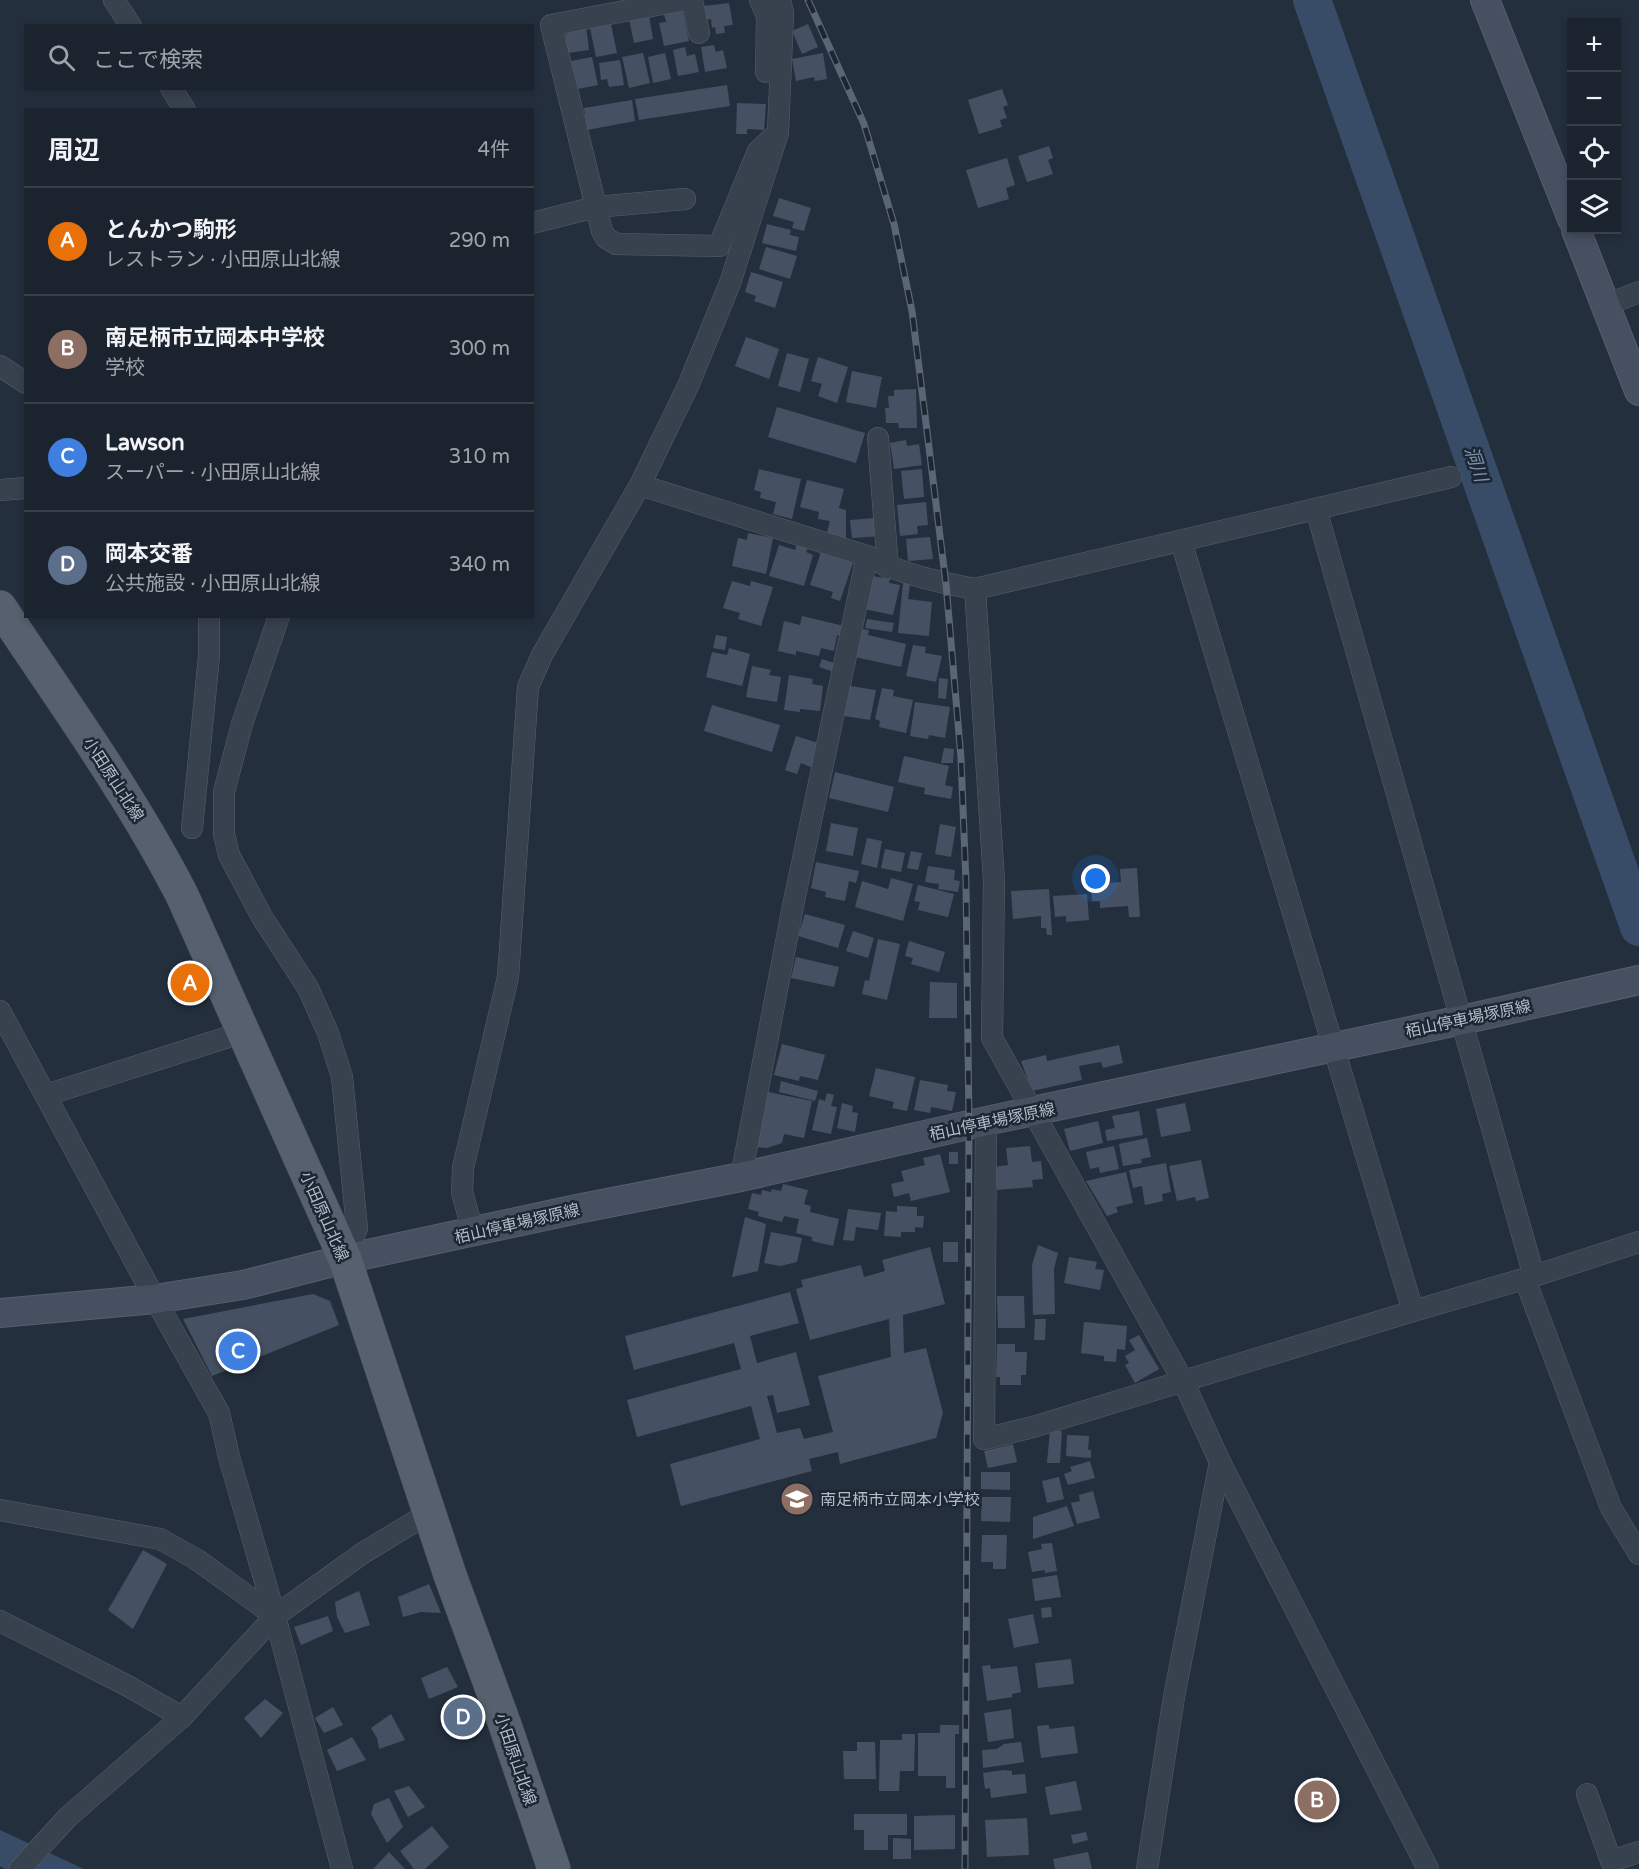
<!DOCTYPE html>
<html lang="ja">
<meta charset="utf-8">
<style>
:root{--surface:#1b232e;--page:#242b36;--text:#f1f3f6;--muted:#a0a4aa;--line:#39404a;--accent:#8ab4f8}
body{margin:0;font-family:"Varela Round","Noto Sans JP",sans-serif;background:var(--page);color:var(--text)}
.controls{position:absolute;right:18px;top:18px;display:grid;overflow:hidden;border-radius:0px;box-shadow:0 3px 9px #0003}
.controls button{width:54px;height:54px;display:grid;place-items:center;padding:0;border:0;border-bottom:2px solid var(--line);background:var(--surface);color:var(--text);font:30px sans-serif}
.you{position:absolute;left:1096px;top:879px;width:21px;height:21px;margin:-15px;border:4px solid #fff;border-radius:50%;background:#1a73e8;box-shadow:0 0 0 9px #1a73e833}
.badge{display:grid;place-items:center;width:39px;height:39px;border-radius:50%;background:var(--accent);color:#fff;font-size:20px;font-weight:700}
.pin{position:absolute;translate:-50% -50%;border:3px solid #fff;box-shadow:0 2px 6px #0006}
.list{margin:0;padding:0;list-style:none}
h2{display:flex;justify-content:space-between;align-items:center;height:78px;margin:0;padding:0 24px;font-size:26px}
h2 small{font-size:20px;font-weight:400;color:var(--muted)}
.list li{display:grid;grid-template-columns:39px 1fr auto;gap:18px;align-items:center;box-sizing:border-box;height:108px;padding:0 24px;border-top:2px solid var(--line)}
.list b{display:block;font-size:22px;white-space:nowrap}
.list p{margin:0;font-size:20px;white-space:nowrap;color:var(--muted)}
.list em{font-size:20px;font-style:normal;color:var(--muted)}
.icon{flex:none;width:33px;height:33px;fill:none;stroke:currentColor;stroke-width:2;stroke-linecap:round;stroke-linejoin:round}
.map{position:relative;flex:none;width:1639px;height:1869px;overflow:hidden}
.search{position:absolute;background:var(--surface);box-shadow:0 3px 9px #0003;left:24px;top:24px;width:510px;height:66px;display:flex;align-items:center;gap:15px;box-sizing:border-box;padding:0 21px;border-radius:0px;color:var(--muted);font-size:22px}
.panel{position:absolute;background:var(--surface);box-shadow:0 3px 9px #0003;left:24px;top:108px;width:510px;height:510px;border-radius:0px}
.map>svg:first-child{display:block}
.water{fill:#394c67}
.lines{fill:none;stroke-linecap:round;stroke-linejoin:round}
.river{stroke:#394c67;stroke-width:38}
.building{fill:#455162}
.street-casing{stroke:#565f6c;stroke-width:22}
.secondary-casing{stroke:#565f6c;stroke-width:30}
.primary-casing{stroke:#414a57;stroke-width:34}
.street{stroke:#38414e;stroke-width:21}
.secondary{stroke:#465061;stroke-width:28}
.primary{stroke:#56606e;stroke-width:33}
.rail-casing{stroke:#5a6575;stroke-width:7}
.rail{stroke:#1d2633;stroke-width:4.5;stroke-dasharray:14;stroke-linecap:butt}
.labels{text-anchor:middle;stroke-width:5;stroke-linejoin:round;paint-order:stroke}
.street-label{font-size:16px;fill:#b4bcc9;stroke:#1d2633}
.poi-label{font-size:16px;fill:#b4bcc9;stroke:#1d2633;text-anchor:start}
.water-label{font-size:18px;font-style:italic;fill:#7c92b1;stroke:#1d2633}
</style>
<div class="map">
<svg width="1639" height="1869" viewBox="0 0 1639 1869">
<rect width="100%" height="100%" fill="#242f3e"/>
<!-- water -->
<path class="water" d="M0 1830 84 1869H5L0 1866Z"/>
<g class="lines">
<!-- river -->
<path class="river" d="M1312 0 1639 927"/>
</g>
<!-- building -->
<g class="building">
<path d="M729 3 733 25 724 26 725 33 716 34 715 27 712 28 711 19 706 20 704 6Z"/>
<path d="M683 11 689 41 664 46 659 23 666 22 664 14Z"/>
<path d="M649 15 653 39 634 43 629 19Z"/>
<path d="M611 24 617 53 596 57 590 28Z"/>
<path d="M808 24 818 47 802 54 792 31Z"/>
<path d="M586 25 589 50 568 53 565 34 568 33V27Z"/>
<path d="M714 45 716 52 723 50 727 68 705 72 701 47Z"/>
<path d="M685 47 687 56 695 54 699 72 678 76 673 50Z"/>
<path d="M643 53 650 83 629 88 622 57Z"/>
<path d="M665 53 671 79 653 83 648 57Z"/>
<path d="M823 53 827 79 815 81 814 77 796 81 792 59Z"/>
<path d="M592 57 598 85 578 89 571 61Z"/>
<path d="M620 60 624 85 609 87 607 79 601 80 599 63Z"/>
<path d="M727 85 730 106 639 120 635 99Z"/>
<path d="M1002 89 1008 105 1003 107 1007 118 1000 120 1002 127 979 134 968 100Z"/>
<path d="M632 100 635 121 587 130 584 108Z"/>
<path d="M737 103 766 104 764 130 747 129V134H736Z"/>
<path d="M1049 146 1053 158 1048 160 1053 174 1027 182 1018 156Z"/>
<path d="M1007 158 1015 185 1006 188 1009 199 978 208 966 170Z"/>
<path d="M779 198 811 208 804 231 792 228 794 222 773 216Z"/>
<path d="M767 224 791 230 790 235 799 237 796 251 762 243Z"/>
<path d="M766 247 797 256 790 279 759 269Z"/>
<path d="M751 272 783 282 775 308 754 301 756 296 745 292Z"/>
<path d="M746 337 779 349 769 379 735 366Z"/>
<path d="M787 353 809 359 800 392 778 386Z"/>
<path d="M818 357 848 367 837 403 818 396 822 384 811 381Z"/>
<path d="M852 371 882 377 876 408 846 402Z"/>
<path d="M916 389 917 428H899L898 423H886L885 408H889L888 396H894V390Z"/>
<path d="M777 407 865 433 856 463 768 437Z"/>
<path d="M906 440 907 446 919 444 922 465 894 469 890 443Z"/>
<path d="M759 469 801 479 792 519 773 514 776 502 760 498 761 492 754 490Z"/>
<path d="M922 469 924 497 904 499 901 471Z"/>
<path d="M807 480 844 489 839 508 846 510V541L826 536 830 521 818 519 819 512 800 507Z"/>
<path d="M926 502 928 525 917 526 918 534 900 536 897 505Z"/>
<path d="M875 518 882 536 852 538 850 520Z"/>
<path d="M748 533 773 538 766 574 732 566 738 538 747 540Z"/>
<path d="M930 537 933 559 908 561 906 539Z"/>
<path d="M797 544 808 548 806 552 813 555 804 586 769 576 779 545 795 550Z"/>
<path d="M821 552 853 563 840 601 831 598 833 592 810 585Z"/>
<path d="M872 576 890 579 889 583 900 585 893 615 864 609Z"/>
<path d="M732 581 750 586 751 581 773 587 761 626 738 619 740 613 723 608Z"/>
<path d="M903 583H910L908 599 932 602 929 636 898 633Z"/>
<path d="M802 616 844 626 842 636 837 635 834 651 821 648 819 656 796 651V655L778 651 784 621 800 625Z"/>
<path d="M867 619 894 623 892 632 865 628Z"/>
<path d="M862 629 869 630 868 635 906 644 901 667 855 657Z"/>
<path d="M716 635 727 637 725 650 713 648Z"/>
<path d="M913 645 926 647 925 653 942 656 936 682 906 676Z"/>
<path d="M729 648 750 654 742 686 706 677 712 652 727 655Z"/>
<path d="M822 659 837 664 834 672 819 667Z"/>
<path d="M752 666 771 670 769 675 781 677 777 702 746 697Z"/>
<path d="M789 675 813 679 812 684 823 686 820 711 800 709V712L784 710Z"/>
<path d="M939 678 948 679 946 699 938 698Z"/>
<path d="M850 686 876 690 870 720 844 716Z"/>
<path d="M882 688 894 690 893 696 913 700 906 733 879 727 880 721 875 719Z"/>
<path d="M915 702 950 707 945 738 929 735 928 739 910 736Z"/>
<path d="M712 705 780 725 772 752 704 731Z"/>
<path d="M796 736 821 744 813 768 801 763 797 774 785 770Z"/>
<path d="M944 748 954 749 953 763H941Z"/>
<path d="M904 756 949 766 945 785 953 787 951 799 924 794 925 788 898 782Z"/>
<path d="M835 772 894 787 888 812 829 798Z"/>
<path d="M831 823 858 828 853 856 826 851Z"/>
<path d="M940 824 956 827 951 857 935 854Z"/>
<path d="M867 838 882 841 877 868 861 864Z"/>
<path d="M885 849 905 853 901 872 881 868Z"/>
<path d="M911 851 922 853 918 870 907 868Z"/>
<path d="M816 862 859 871 856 883 849 881 845 901 825 897 826 892 811 888Z"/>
<path d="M928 866 955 870 954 880 960 881 958 892 938 889 939 884 925 882Z"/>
<path d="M1137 868 1140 917H1129L1128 906 1100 908V901H1092L1091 884 1121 882 1120 869Z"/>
<path d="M891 878 913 884 903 921 855 907 862 881 888 889Z"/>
<path d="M918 885 954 894 948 917 918 910 920 902 914 901Z"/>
<path d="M1049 889 1052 935H1047L1046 928H1041V916L1013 919 1011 891Z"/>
<path d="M1087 894 1089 920 1066 922V916L1055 917 1053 896Z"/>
<path d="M805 914 845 925 838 948 798 936Z"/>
<path d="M853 931 874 938 868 958 846 951Z"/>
<path d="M878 939 900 944 887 1000 862 994 865 980 869 981Z"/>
<path d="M909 941 945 952 939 972 911 964 913 958 905 956Z"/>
<path d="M796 957 839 967 834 987 791 978Z"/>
<path d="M205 968 210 991 176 998 171 976Z"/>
<path d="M930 982 957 983V1018H929Z"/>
<path d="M782 1044 825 1055 818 1080 800 1076 799 1081 774 1075Z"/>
<path d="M1119 1045 1123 1063 1103 1068 1101 1062 1079 1066 1082 1080 1032 1091 1021 1061 1046 1055 1047 1061Z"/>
<path d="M876 1068 915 1077 907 1111 892 1108 894 1102 869 1096Z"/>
<path d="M920 1080 948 1085 947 1091 956 1092 952 1111 931 1107 930 1113 914 1110Z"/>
<path d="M781 1081 818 1091 815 1101 779 1092Z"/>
<path d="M768 1092 812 1101 804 1138 784 1134 782 1143 767 1148 756 1147Z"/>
<path d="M827 1093 834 1095 831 1106 837 1107 831 1134 812 1130 819 1099 825 1101Z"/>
<path d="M842 1103 853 1106 852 1112 858 1113 855 1132 837 1128Z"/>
<path d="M1185 1103 1191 1131 1161 1137 1156 1109Z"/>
<path d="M1139 1111 1143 1135 1107 1141 1105 1130 1115 1128 1112 1116Z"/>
<path d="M1098 1121 1103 1143 1070 1151 1064 1129Z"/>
<path d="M1147 1138 1151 1157 1141 1159 1142 1163 1123 1166 1119 1144Z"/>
<path d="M1030 1146 1032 1162 1041 1161 1043 1179 1032 1180 1033 1187 997 1190 994 1167 1008 1165 1006 1148Z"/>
<path d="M1114 1146 1119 1169 1100 1173 1099 1167 1090 1169 1086 1152Z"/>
<rect x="949" y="1152" width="9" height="12"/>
<path d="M940 1154 950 1192 911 1201 909 1193 894 1197 891 1184 904 1181 901 1171 925 1165 923 1158Z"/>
<path d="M1201 1160 1209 1198 1196 1201 1195 1197 1177 1201 1169 1166Z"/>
<path d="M1166 1163 1171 1192 1162 1194 1163 1201 1145 1205 1142 1186 1133 1188 1129 1170Z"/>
<path d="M1126 1172 1133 1203 1116 1207 1118 1212 1107 1216 1086 1181Z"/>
<path d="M783 1184 808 1190 804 1204 811 1206 810 1212 839 1219 833 1246 812 1241V1237L796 1233 799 1219 784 1216 782 1222 758 1216 759 1212 748 1209 752 1193 761 1195 762 1190 771 1192 772 1189 781 1191Z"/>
<path d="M897 1206 917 1207V1216H924L923 1228 915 1227V1232H901V1237L884 1236 886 1211 897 1212Z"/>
<path d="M848 1209 881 1213 878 1230 856 1227 854 1241 843 1240Z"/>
<path d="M745 1217 766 1224 758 1271 732 1277Z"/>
<path d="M771 1232 802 1238 797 1262 780 1266 764 1263Z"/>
<rect x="943" y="1242" width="15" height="20"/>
<path d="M1038 1245 1058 1253 1054 1269 1055 1314 1033 1315 1032 1265Z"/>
<path d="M930 1247 945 1304 903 1315 904 1353 926 1348 943 1413 936 1438 840 1464 838 1452 809 1459 812 1471 681 1506 670 1464 760 1439 751 1406 637 1437 627 1400 741 1369 734 1343 634 1370 625 1336 790 1292 799 1323 750 1336 757 1363 796 1352 810 1405 777 1413 773 1395 767 1396 777 1433 800 1428 804 1439 833 1432 818 1376 891 1357 889 1319 810 1340 796 1289 803 1287 801 1280 861 1265 864 1277 885 1271 882 1260Z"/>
<path d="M1069 1257 1097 1262 1095 1269 1104 1270 1100 1290 1064 1283Z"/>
<path d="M313 1294 330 1301 339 1325 212 1376 183 1319Z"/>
<path d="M997 1296H1024L1025 1328H998Z"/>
<path d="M1035 1319H1046L1045 1340H1034Z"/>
<path d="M1084 1322 1127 1326 1125 1350 1117 1349 1116 1362 1104 1361V1356L1081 1353Z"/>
<path d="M1139 1335 1159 1369 1135 1383 1125 1365 1129 1363 1125 1356 1135 1350 1129 1340Z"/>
<path d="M997 1344H1015V1352H1027L1026 1375H1021V1385H1000V1377H996Z"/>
<path d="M1050 1430 1062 1431 1060 1463H1047Z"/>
<path d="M1067 1435 1089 1436 1088 1450H1091V1458L1066 1456Z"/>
<path d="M1013 1444 1017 1462 988 1468 984 1451Z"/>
<path d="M1090 1461 1095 1478 1068 1485 1064 1474 1072 1471 1070 1467Z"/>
<path d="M981 1472H1010V1490L981 1489Z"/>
<path d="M1059 1477 1064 1499 1047 1503 1042 1481Z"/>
<path d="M1093 1491 1100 1518 1077 1524 1071 1503 1080 1501 1079 1495Z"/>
<path d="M982 1497H1011L1010 1522 981 1521Z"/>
<path d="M1067 1506 1074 1526 1033 1539V1517Z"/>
<path d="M982 1535H1007L1006 1569H993V1562H981Z"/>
<path d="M1052 1543 1057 1571 1045 1573V1570L1032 1572 1028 1552 1042 1549 1041 1544Z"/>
<path d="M143 1550 167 1564 133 1629 108 1610Z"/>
<path d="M1057 1575 1061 1597 1035 1601 1032 1579Z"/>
<path d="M429 1584 441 1613 421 1612 403 1617 398 1597Z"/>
<path d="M359 1591 370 1625 345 1633 337 1617 335 1602Z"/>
<path d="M1051 1607 1052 1617 1042 1618 1041 1608Z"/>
<path d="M1033 1614 1039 1643 1014 1648 1008 1619Z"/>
<path d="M328 1616 333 1631 301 1645 294 1627Z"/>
<path d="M1071 1659 1074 1684 1038 1688 1035 1663Z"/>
<path d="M990 1665 991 1669 1017 1666 1021 1692 1012 1694V1697L987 1701 982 1666Z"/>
<path d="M447 1667 458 1687 429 1699 421 1678Z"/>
<path d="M265 1699 283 1713 261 1738 244 1718Z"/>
<path d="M474 1706 479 1720 451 1729 446 1715Z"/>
<path d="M333 1707 343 1725 324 1733 315 1718Z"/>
<path d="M1011 1709 1014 1738 988 1742 984 1713Z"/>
<path d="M391 1714 405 1740 379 1749 377 1738 371 1728Z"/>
<path d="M940 1725H959V1734H955V1788H946V1776H918V1733H940Z"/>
<path d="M1049 1725V1729L1074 1726 1078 1753 1041 1758 1037 1726Z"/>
<path d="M902 1734H915L914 1771H900L899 1791H879L880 1740H902Z"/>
<path d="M352 1737 366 1760 337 1771 327 1750Z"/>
<path d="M857 1742H875L876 1779H844L843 1751H857Z"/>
<path d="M1021 1742 1024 1762 983 1768 982 1750 997 1749 1004 1744Z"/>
<path d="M1003 1770 1012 1771V1775L1025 1774 1027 1793 991 1798 990 1788 985 1789 983 1773Z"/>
<path d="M1076 1781 1082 1810 1050 1815 1045 1787Z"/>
<path d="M409 1786 425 1807 408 1817 394 1791Z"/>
<path d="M389 1798 403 1827 387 1843 371 1814 374 1804Z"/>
<path d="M854 1814H907V1835H888V1850H864V1830H854Z"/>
<path d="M955 1815V1849L914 1850V1816Z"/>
<path d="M1027 1818 1029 1855 987 1857 985 1820Z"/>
<path d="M432 1826 449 1847 425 1869H414L400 1851Z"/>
<path d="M1086 1832 1088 1840 1073 1844 1071 1835Z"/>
<path d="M893 1838 911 1839V1859H893Z"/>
<path d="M389 1852 405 1869H373Z"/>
<path d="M1088 1852 1092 1869H1055L1053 1859Z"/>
</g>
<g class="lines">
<defs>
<g id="street">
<path d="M114 0 131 26"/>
<path d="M683 0 551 25 602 231 606 238 616 244 719 246 758 151 773 137"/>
<path d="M692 0 699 33"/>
<path d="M760 0 767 16 766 72"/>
<path d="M171 88 185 110"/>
<path d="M532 223 596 207 685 199"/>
<path d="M1606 305 1639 292"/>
<path d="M0 366 26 383"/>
<path d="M878 438 888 568"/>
<path d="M640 485 867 556C900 574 938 582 975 589L1451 477"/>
<path d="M0 490 26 488"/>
<path d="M1316 509 1534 1276"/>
<path d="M1181 541 1413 1311"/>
<path d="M975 589 994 881 992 1038 1183 1381 1220 1462 1428 1869"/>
<path d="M279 616 242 724 224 792V834L229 855 262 917 308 988 328 1033 342 1077 357 1228 345 1259"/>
<path d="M192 828 209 656V616"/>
<path d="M0 1011 155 1299 219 1413 229 1457 275 1616 342 1869"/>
<path d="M46 1095 244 1032"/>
<path d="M986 1121 984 1439 1033 1427 1413 1311 1534 1276 1639 1242"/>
<path d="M741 1177 793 906 867 556"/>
<path d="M473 1232 462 1192 463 1168 508 977 528 687 542 655 640 485 688 386 730 283 778 133 783 13 780 0"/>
<path d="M1525 1279 1611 1508 1639 1554"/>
<path d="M0 1510 160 1539 196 1559 275 1616"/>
<path d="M0 1621 126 1685 182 1717"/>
<path d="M1587 1794 1611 1861 1639 1852"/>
<path d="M20 1869 68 1817 182 1717 275 1616 363 1553 429 1513"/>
<path d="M1147 1869 1174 1697 1220 1462"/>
</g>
<g id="secondary">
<path d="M1485 0 1572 219"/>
<path d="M1576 230 1639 391"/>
<path d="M0 1313 155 1299 243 1285 345 1259 577 1209 741 1177 986 1121 1462 1020 1639 980"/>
</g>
<path id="primary" d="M0 607C63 702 130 794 182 895L345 1259 450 1575 505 1725 554 1869"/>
</defs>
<!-- street casing -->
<use href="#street" class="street-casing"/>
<!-- secondary casing -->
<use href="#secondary" class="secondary-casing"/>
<!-- primary casing -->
<use href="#primary" class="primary-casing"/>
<!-- street -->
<use href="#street" class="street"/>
<!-- secondary -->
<use href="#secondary" class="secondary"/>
<!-- primary -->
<use href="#primary" class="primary"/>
<defs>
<path id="rail" d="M808 0 864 124 894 224 912 311 946 584 961 758 966 883 969 1125 965 1869"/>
</defs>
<!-- rail casing -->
<use href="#rail" class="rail-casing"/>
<!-- rail -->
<use href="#rail" class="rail"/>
</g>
<!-- icons -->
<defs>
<symbol id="school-disc" viewBox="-11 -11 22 22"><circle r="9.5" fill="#8d6e63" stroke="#1d2633"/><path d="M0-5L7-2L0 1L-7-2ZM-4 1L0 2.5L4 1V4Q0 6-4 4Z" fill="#fff"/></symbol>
</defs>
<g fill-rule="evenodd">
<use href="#school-disc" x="778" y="1480" width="38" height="38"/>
</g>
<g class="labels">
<!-- street labels -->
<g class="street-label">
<text transform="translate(114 779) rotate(57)" y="6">小田原山北線</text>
<text transform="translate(1468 1018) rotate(-12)" y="6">栢山停車場塚原線</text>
<text transform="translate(992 1121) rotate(-12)" y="6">栢山停車場塚原線</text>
<text transform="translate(325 1216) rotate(66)" y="6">小田原山北線</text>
<text transform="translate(517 1223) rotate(-13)" y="6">栢山停車場塚原線</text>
<text transform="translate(516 1759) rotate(71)" y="6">小田原山北線</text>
</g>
<!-- poi labels -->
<g class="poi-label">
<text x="820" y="1505">南足柄市立岡本小学校</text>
</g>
<!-- water labels -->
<g class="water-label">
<text transform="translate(1476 464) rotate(71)" y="6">洞川</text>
</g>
</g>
</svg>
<div class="controls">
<button>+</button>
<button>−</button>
<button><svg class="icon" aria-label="locate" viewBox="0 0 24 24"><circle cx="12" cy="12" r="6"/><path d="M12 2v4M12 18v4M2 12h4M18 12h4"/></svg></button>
<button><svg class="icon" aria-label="layers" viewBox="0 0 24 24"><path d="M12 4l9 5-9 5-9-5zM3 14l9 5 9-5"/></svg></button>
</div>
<div class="you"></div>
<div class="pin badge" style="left:190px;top:983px;background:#e8710a">A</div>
<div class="pin badge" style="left:1317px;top:1800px;background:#8d6e63">B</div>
<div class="pin badge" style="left:238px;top:1351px;background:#3f7fe0">C</div>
<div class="pin badge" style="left:463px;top:1717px;background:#5c6f8a">D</div>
<div class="search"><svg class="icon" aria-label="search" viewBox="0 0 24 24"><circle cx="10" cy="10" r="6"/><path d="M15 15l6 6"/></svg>ここで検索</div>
<section class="panel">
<h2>周辺<small>4件</small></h2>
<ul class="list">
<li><span class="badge" style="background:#e8710a">A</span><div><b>とんかつ駒形</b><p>レストラン · 小田原山北線</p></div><em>290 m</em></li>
<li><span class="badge" style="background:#8d6e63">B</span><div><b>南足柄市立岡本中学校</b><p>学校</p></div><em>300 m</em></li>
<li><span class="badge" style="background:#3f7fe0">C</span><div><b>Lawson</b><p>スーパー · 小田原山北線</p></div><em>310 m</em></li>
<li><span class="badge" style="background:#5c6f8a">D</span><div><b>岡本交番</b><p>公共施設 · 小田原山北線</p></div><em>340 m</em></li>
</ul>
</section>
</div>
